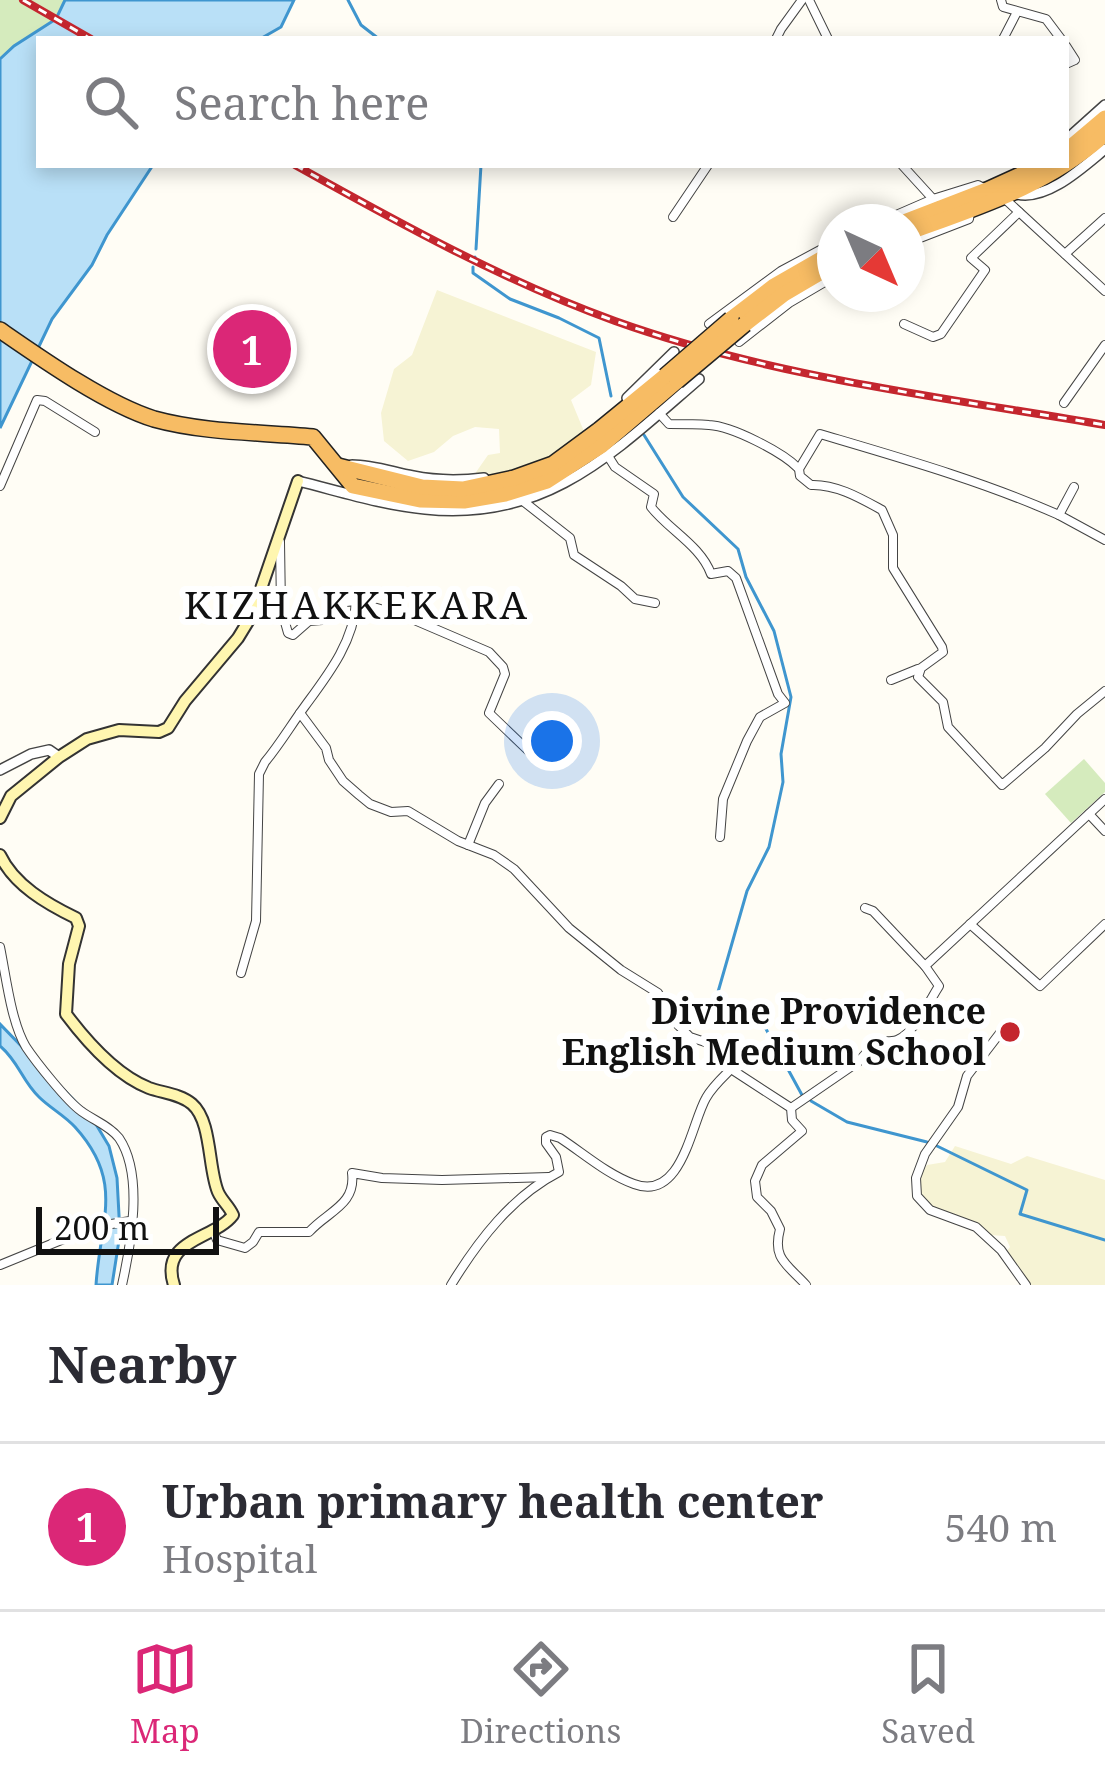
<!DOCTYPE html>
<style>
:root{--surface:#fff;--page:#f2f2f3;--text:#2b2b33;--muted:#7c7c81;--line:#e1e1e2;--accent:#db2777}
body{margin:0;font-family:"Noto Serif",serif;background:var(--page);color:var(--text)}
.compass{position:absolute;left:817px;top:204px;width:108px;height:108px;border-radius:50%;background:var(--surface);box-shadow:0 6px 18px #0003;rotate:136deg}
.scale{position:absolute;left:36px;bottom:30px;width:183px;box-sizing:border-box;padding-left:12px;border:6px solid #111;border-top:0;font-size:33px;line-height:42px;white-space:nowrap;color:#111;-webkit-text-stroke:9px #fff;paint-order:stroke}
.you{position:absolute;left:552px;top:741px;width:42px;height:42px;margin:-30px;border:9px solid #fff;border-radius:50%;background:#1a73e8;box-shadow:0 0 0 18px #1a73e833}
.badge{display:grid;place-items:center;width:78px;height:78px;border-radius:50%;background:var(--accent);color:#fff;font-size:39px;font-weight:700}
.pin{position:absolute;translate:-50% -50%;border:6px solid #fff;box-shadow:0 3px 12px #0006}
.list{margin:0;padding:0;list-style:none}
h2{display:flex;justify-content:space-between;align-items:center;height:156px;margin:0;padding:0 48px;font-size:51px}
h2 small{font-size:39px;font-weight:400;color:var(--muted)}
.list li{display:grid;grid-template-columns:78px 1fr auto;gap:36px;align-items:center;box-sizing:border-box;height:168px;padding:0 48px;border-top:3px solid var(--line)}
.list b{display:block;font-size:45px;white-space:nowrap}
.list p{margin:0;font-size:39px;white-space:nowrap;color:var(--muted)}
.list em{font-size:39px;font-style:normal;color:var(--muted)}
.icon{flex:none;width:66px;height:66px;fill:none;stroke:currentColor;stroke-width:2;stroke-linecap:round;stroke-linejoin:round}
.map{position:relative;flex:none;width:1105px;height:1285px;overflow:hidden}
.search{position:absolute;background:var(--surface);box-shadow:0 6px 18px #0003;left:36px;right:36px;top:36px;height:132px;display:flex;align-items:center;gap:30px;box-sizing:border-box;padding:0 42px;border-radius:0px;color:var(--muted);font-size:45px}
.sheet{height:324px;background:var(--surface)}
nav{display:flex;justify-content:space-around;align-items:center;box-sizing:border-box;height:168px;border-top:3px solid var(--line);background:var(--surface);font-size:33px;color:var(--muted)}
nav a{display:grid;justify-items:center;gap:6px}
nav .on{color:var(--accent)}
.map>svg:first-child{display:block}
.farmland{fill:#f6f3d4}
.green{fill:#d5ebbd}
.water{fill:#b9e0f7;stroke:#3f96cf;stroke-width:3}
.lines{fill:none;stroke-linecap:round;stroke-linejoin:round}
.stream{stroke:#3f96cf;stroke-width:3}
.minor-casing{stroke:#444;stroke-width:10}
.tertiary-casing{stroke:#444;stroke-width:12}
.secondary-casing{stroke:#333;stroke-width:14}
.trunk-casing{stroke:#222;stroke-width:18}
.minor{stroke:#fff;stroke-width:8}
.tertiary{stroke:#fff;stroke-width:9}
.secondary{stroke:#fff6b0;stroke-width:10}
.trunk{stroke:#f7bc64;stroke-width:15}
.rail-casing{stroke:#c4262e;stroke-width:8}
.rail{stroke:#fff;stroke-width:3;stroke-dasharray:9;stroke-linecap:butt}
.trunk-bridge-casing{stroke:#222;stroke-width:18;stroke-linecap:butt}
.trunk-bridge{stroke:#f7bc64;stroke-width:15}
.poi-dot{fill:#c4262e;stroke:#fff;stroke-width:4.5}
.labels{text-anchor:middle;stroke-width:12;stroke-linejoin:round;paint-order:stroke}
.poi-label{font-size:36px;font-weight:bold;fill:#111;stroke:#fff;text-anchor:end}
.neighbourhood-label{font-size:39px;letter-spacing:3px;fill:#111;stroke:#fff}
</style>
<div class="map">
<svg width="1105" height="1285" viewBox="0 0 1105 1285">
<rect width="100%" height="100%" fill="#fffdf5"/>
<!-- farmland -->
<g class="farmland">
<path d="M437 290 596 352 591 385 571 400 588 441 556 469 465 488 488 455 500 453 499 429 475 427 453 436 434 452 408 461 384 441 381 413 394 369 412 355Z"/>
<path d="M955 1146 1011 1164 1027 1156 1105 1180V1285H1029L1006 1252 1010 1247 1005 1236 990 1235 931 1208 920 1195 919 1178 927 1165 945 1162Z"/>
</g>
<!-- green -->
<g class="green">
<path d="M0 0H65L56 19 14 46 0 59Z"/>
<path d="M1084 759 1105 783V792L1071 823 1045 794Z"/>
</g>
<!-- water -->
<g class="water">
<path d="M65 0H294L281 27 260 39H39V165H153L107 235 92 265 52 319 0 428V59L14 46 56 19Z"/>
<path d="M0 1024 94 1121 109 1146 117 1178 120 1234 112 1285H96C100 1220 125 1182 75 1127 64 1115 50 1108 39 1097 22 1081 19 1062 0 1046Z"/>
</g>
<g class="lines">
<!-- stream -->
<g class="stream">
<path d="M348 0 361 25 379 39"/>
<path d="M476 249 481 165"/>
<path d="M475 258V257"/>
<path d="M473 267V273L510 299 559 318 599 338 611 396"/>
<path d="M644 435 683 497 738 549 746 577 774 631 791 697 781 754 783 782 769 847 747 891 718 992 766 1029 802 1095"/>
<path d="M811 1101 847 1122 927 1142"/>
<path d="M937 1146 1027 1190 1020 1214 1105 1240"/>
</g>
<defs>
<g id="minor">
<path d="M809 0 828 39"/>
<path d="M1001 0 1003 7 1046 19 1061 39"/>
<path d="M776 39 781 29 802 0"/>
<path d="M1003 39 1017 12"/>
<path d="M1066 46 1075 60 1066 64"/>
<path d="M902 165 933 199"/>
<path d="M1005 199 1105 291"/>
<path d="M673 217 708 165"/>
<path d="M880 222 933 199 978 185 986 189"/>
<path d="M907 243 969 219 970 212"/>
<path d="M1065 254 1105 218"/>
<path d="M709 324 781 271 835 242"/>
<path d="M904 324 933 337 941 334 985 270 971 258 1019 212"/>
<path d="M739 342 789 303 835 276"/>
<path d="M1064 403 1105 345"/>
<path d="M659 413 669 424C682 424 696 424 709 425 732 426 782 452 798 468"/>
<path d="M608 456 615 467 654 494 651 507C669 530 701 546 711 574L728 571 736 578 778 694 785 703 760 717 747 741 723 799 720 837"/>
<path d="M0 486 37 400 45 401 95 432"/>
<path d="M1074 487 1059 515C982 481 901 458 820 434L799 469 800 476 811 485C836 484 860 498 882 510L893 535V568L942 647 943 652 921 668 918 677 943 702 948 727 1002 785 1045 748 1077 714 1105 691"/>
<path d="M523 501 570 538 574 555 621 586 635 599 655 603"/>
<path d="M1059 515 1105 540"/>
<path d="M356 602 405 616 489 652 503 667 505 674 489 713 538 760"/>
<path d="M891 680 918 669"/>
<path d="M300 713 326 748 329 760 343 781 359 795 370 804 391 812 408 811 458 841 494 855 514 869 569 928 621 970 658 993 676 1023 690 1037 711 1044 731 1069 791 1108 792 1120 802 1131 762 1165 755 1181 757 1197 771 1211 780 1229C772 1259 787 1264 806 1285"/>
<path d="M1089 814 1105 831"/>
<path d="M468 845 485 803 499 784"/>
<path d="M865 908 873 911 925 966 1105 799"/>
<path d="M970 924 1040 986 1105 924"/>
<path d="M0 947C6 976 11 1022 26 1047 36 1062 67 1101 81 1111 93 1120 110 1126 119 1138 144 1175 131 1244 122 1285"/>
<path d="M241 973 256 921 259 774 265 762C280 744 291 725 305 706 327 676 354 642 356 602 340 599 332 609 322 620L309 621 293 635 288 633 281 608 280 542"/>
<path d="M1000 1033 967 1076 958 1107 925 1154 916 1178 917 1196 930 1210 976 1227 1001 1250 1026 1285"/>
<path d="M791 1108 858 1062 877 1041C884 1041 891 1042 897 1040 913 1035 930 1000 939 986L925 966"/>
<path d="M213 1230 217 1240 245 1248 253 1242 259 1232H309C328 1211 356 1205 352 1173L382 1178 442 1180 549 1177"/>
<path d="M0 1265 93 1227 130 1221"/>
<path d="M451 1285C478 1241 512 1196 559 1172L556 1157 546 1143V1137L550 1135 560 1138C583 1153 608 1175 634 1184 682 1202 691 1124 706 1098 712 1087 722 1078 731 1069"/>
</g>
<g id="tertiary">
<path d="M1066 140 1105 105"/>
<path d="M1017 194C1047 201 1083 167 1105 149"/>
<path d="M627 398 674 352"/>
<path d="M352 465C373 465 392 472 413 476 437 481 459 481 484 478"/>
<path d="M298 481C339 491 382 505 425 509 547 522 614 452 699 379"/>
<path d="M0 770 31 754 49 750 59 757"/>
</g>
<g id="secondary">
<path d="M0 818 11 796 59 757 87 739 119 730 159 732 168 728 185 701 238 638 252 615 298 481"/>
<path d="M0 855C14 885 47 904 76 918L79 926 69 964 66 1014C87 1042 116 1075 149 1088 163 1093 180 1094 192 1104 212 1121 208 1169 218 1192 222 1201 229 1206 233 1215 214 1240 159 1239 174 1285"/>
</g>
<g id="trunk">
<path d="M1066 151 1105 118"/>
<path d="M904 222 987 190 1042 165"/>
<path d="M907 233C978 207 1048 186 1105 134"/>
<path d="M731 319 774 286 835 251"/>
<path d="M745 324 784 294 835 264"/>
<path d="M0 330C42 359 106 404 154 419 205 433 261 432 313 437L353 486 420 500 464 501 505 494 547 481 601 446 677 381"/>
<path d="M338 466 422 487 463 489 514 478 553 464 599 430 665 376"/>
</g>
</defs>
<!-- minor casing -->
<use href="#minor" class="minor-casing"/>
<!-- tertiary casing -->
<use href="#tertiary" class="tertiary-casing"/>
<!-- secondary casing -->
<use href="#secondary" class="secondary-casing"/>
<!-- trunk casing -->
<use href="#trunk" class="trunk-casing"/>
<!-- minor -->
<use href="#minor" class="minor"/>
<!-- tertiary -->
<use href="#tertiary" class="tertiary"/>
<!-- secondary -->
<use href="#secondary" class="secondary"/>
<!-- trunk -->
<use href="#trunk" class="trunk"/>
<defs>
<g id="rail">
<path d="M23 0 91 39"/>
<path d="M295 165C399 223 502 280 615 321 772 377 941 397 1105 425"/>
</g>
</defs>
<!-- rail casing -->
<use href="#rail" class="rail-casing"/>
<!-- rail -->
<use href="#rail" class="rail"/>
<defs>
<g id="trunk-bridge">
<path d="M665 376 731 319"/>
<path d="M677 381 745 324"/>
</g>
</defs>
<!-- trunk-bridge casing -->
<use href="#trunk-bridge" class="trunk-bridge-casing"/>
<!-- trunk-bridge -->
<use href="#trunk-bridge" class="trunk-bridge"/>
</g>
<!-- markers -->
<circle class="poi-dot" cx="1010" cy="1032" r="12"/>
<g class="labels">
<!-- poi labels -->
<g class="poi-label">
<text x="986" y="1024">Divine Providence<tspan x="986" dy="41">English Medium School</tspan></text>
</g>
<!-- neighbourhood labels -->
<g class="neighbourhood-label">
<text x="357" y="619">KIZHAKKEKARA</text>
</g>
</g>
</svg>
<svg class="compass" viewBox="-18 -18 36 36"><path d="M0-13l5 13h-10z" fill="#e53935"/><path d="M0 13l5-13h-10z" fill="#7c7c81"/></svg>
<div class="scale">200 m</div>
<div class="you"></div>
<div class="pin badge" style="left:252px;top:349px">1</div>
<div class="search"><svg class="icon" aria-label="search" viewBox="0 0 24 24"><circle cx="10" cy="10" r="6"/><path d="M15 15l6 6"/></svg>Search here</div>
</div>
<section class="sheet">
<h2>Nearby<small></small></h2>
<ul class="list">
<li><span class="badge">1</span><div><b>Urban primary health center</b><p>Hospital</p></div><em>540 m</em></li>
</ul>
</section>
<nav>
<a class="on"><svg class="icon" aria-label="map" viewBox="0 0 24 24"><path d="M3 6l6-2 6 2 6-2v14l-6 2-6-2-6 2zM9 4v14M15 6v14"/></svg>Map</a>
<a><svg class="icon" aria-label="directions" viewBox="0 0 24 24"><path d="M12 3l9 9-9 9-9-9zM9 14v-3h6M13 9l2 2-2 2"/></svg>Directions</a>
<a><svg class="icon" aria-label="saved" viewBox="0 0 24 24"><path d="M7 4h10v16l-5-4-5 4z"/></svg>Saved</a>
</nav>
